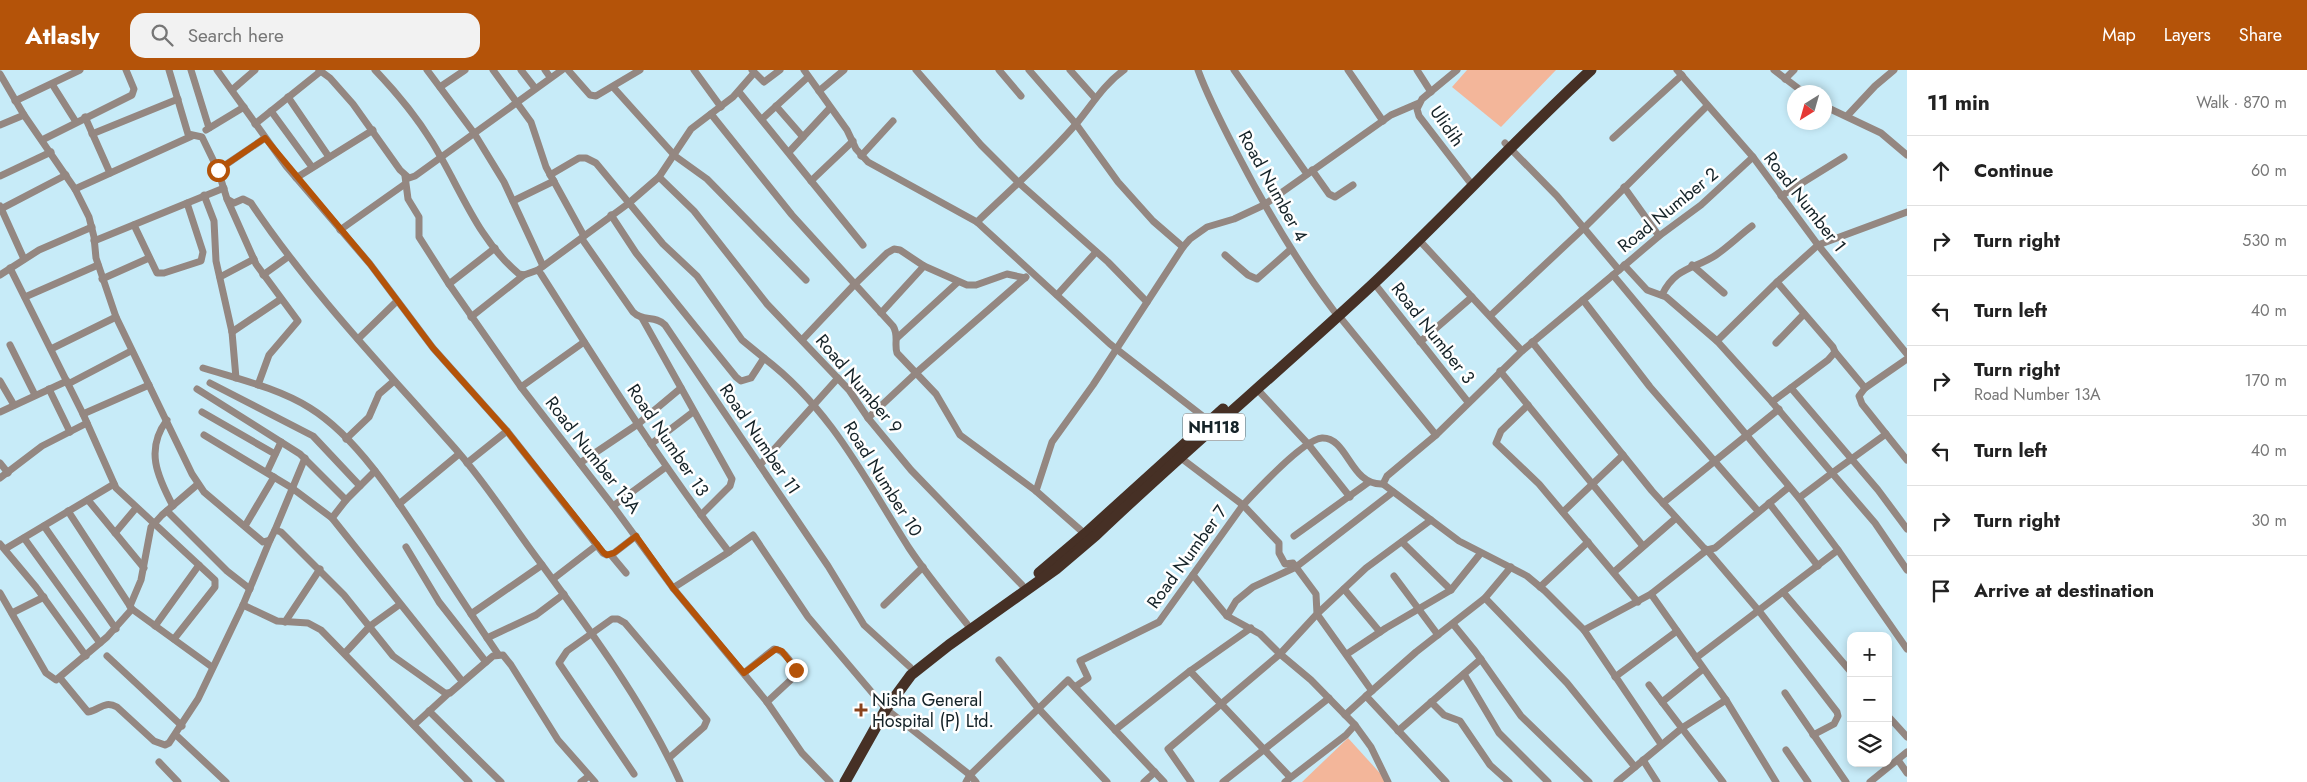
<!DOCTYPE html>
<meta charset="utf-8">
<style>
:root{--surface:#fff;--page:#f2f2f2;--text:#222;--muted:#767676;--line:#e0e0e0;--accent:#b45309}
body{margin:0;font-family:Jost,sans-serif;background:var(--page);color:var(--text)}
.controls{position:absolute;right:15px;bottom:15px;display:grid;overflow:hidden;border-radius:10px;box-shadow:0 2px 8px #0003}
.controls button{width:45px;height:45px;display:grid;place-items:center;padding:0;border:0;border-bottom:1px solid var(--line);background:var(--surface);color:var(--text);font:25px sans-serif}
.compass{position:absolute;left:1787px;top:15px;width:45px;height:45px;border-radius:50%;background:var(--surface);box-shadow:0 2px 8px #0003;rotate:217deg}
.stop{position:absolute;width:15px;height:15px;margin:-11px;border:4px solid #b45309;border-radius:50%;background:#fff}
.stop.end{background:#b45309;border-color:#fff;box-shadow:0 1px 5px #0008}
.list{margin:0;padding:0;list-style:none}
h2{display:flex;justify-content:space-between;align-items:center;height:65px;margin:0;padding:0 20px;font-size:21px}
h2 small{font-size:16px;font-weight:400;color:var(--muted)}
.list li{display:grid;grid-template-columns:32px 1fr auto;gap:15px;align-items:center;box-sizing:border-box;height:70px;padding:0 20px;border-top:1px solid var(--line)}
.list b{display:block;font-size:19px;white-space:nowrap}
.list p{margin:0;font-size:16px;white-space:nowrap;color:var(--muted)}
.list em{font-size:16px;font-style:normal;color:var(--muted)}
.icon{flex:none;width:28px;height:28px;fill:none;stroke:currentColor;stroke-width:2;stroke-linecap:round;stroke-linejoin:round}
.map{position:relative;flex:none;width:1907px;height:712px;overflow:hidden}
header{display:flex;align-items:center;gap:30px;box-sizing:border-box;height:70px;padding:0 25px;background:var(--accent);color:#fff}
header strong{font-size:24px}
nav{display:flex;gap:28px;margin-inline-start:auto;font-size:18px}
.search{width:350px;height:45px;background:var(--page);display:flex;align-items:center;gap:12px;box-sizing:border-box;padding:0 18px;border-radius:15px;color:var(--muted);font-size:19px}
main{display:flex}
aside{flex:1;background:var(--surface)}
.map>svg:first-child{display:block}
.green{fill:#f3b69a}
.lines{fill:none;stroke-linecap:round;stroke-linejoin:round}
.minor{stroke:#948781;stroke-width:7}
.trunk{stroke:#463025;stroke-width:11}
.route{stroke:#b45309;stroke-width:6}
.poi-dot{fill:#89431d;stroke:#fff;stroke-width:2}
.labels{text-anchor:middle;stroke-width:5;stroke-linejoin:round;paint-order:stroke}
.shield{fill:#fff;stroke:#5b6568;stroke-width:1}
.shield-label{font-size:16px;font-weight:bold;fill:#152328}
.street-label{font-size:18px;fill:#152328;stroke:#fff}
.poi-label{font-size:18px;fill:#152328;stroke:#fff;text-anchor:start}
</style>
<header>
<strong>Atlasly</strong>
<div class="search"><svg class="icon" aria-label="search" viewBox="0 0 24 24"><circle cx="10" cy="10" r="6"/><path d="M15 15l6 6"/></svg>Search here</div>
<nav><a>Map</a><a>Layers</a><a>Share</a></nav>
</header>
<main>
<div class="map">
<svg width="1907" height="712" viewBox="0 0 1907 712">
<rect width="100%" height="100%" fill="#c7ebf8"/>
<!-- green -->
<g class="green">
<path d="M1467 0H1556L1501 57 1452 17Z"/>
<path d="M1348 668 1388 712H1302Z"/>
</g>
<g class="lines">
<!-- minor -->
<g class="minor">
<path d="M169 0 188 64 202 67 218 100 227 129 234 133 243 129 251 133C312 224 387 301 459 383 485 413 507 447 531 480 584 552 643 630 680 712"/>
<path d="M191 0 209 58"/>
<path d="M217 0 286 96 370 194 433 278 507 361 603 483 607 485 614 483 636 466"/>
<path d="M319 0 330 8 353 34 400 100 409 108 415 106 562 0"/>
<path d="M375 0C396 22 416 46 432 72 460 117 477 169 519 204L524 205 538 200 541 204C601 298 660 393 729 482L753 465 808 547 886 639 970 705 976 712"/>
<path d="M427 0 474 63 504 112 543 196"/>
<path d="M493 0 531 52 546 97 584 166"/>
<path d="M521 0 535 18"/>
<path d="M545 0 550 7"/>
<path d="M568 0 590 25 596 26 640 0"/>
<path d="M694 0 721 37"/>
<path d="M752 0 764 12 780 0"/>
<path d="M804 0 847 60 856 79 868 92 977 152 1110 274 1209 351"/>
<path d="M916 0 981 75 1018 112 1108 192 1147 232"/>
<path d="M999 0 1021 26"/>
<path d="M1029 0 1076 54 1118 112 1153 151 1183 177"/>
<path d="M1070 0 1095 28"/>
<path d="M1198 0C1209 30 1224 58 1239 87 1267 141 1297 192 1334 241"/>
<path d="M1234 0 1307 104"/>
<path d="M1348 0 1383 51"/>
<path d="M1417 0 1431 22"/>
<path d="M1457 0 1422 29 1417 39 1419 46 1469 111"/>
<path d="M1677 0 1753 87 1818 175 1907 284"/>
<path d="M1774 0 1803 22"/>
<path d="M0 4 24 45 75 119 89 147 94 167 96 188 116 247 192 404 204 422 263 472 270 470 275 460 281 462 344 525 393 586 445 623H450L493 586 503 585 511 595 558 670 595 712"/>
<path d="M1785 9 1794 0"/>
<path d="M52 14 76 52"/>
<path d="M440 17 465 0"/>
<path d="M613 17 675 86 707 109 806 210"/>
<path d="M232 20 255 0"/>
<path d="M819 21 844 0"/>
<path d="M739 22 863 175"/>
<path d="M288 27 329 87"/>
<path d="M15 31 80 0"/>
<path d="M776 36 803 67"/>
<path d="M1824 36 1881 63 1907 85"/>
<path d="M271 41 312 97"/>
<path d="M711 44 792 145 893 256C899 265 894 274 897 283L936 324 960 365 1036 421"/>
<path d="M1847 46 1875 16 1894 0"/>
<path d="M85 47 110 103"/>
<path d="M762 49 808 7"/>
<path d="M255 54 321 1"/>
<path d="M0 55 24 45"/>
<path d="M206 60 244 37"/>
<path d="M92 64 178 29"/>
<path d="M1613 68 1682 5"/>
<path d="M42 70 132 25 134 19 126 0"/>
<path d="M1505 73 1557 126 1619 200 1659 166 1701 135 1753 87"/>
<path d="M789 82 830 38"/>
<path d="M861 86 893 51"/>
<path d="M218 100 265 68"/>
<path d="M1312 100 1329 124 1335 127 1353 115"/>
<path d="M550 105 579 88H586L596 93 663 174 697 206 742 270 764 288 751 308 741 311 736 307 636 183 611 145"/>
<path d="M0 106 51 82"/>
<path d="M405 106 408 129 419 147V167L449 214 521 317 613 436 673 518 767 632 802 683 830 712"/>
<path d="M659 107 694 141 767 234 849 320 868 348 911 400 1022 515"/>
<path d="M296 108 373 60"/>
<path d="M811 111 853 71"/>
<path d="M1624 117 1659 166"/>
<path d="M75 119 192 66"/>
<path d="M204 125 214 151 216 191 232 262 236 308"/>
<path d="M1781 126 1844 87"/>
<path d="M227 129 256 194 298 251 269 285 258 315"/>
<path d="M513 131 554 111"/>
<path d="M0 136 24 189"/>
<path d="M1 139 66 105"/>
<path d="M1907 142 1818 175 1777 212 1833 277 1835 282 1828 290 1772 332 1832 403 1886 364 1907 390"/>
<path d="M977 152C1010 120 1046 89 1076 54 1092 35 1103 15 1124 0"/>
<path d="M134 155 157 203H164L201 191 203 182 187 133"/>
<path d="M340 160 405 114"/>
<path d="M582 169 633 242C643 252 655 245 665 255L828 496 864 555 910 597"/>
<path d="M1419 170 1522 281"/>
<path d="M94 171 224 118"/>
<path d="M1225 185 1248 205 1257 209 1290 180"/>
<path d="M1624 195 1647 220 1666 227 1717 271"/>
<path d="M1692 195 1724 223"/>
<path d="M10 198 83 344 116 418 215 510V517L174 569"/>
<path d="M538 200 629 133 659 107 691 59 733 27 754 3"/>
<path d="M1619 200 1613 205 1799 428 1838 480 1907 579"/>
<path d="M0 205 39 180 92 157"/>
<path d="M263 205 288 187"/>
<path d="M1613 205 1522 281 1436 365 1387 406 1383 414 1459 471 1527 506 1545 521 1584 560 1661 674"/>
<path d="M220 207 254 189"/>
<path d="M102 209 149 188"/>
<path d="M1374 213 1468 332"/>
<path d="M449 214 495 178"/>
<path d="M1057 225 1096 182"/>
<path d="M1662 225C1675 197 1695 199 1716 185 1729 176 1740 165 1752 156"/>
<path d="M25 227 98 195"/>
<path d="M1583 230 1650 317 1758 441"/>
<path d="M881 243 924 196"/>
<path d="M1491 245 1585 157 1707 36"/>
<path d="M1339 246 1436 365"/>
<path d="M471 247 524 205"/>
<path d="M642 248 732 409 730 416 701 445"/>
<path d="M232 262 281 229"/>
<path d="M897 268 958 212"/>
<path d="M358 269 397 231"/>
<path d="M802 270 854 215 887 183 894 179 900 180 924 196 967 215H976L1007 204 1025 208"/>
<path d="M1420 272 1472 227"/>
<path d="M1532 272 1652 421 1704 478 1707 480 1715 478 1789 417"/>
<path d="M1776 273 1804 244"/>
<path d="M10 275 35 325"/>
<path d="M51 279 116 247"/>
<path d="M1835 282 1865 318"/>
<path d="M764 288C831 339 865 409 909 478 927 505 947 529 967 554"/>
<path d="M203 298C238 309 278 318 310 338 357 367 397 430 427 476 450 512 474 549 498 584"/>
<path d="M1500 301 1643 476"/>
<path d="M0 311 14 335"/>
<path d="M210 313 313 366 360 416"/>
<path d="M68 314 131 281"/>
<path d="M521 317 584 272"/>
<path d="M1791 318 1878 420 1907 459"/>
<path d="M49 319 70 362"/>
<path d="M197 319 300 384 346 430"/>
<path d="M1257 319 1308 374 1350 427"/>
<path d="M1772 332 1717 271 1777 212"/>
<path d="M1528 335 1501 361 1496 373 1539 414 1638 532"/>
<path d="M0 342 67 311"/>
<path d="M202 342 275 384"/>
<path d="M83 344 149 315"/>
<path d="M868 348 916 303 1026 207"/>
<path d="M167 350C145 379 157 406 173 436"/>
<path d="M1886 364 1862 334 1859 326 1865 318 1907 289"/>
<path d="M204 365 292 418 332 448 462 611"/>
<path d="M346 369 369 347 379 324 394 311"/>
<path d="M651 374 693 342"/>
<path d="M0 393 8 403"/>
<path d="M467 393 507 361"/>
<path d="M580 393 638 354 681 318"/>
<path d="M760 395 838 308"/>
<path d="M267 402 281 372"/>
<path d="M0 408 42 376 87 353"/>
<path d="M1799 428 1832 403 1875 453 1907 500"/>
<path d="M88 430 144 498"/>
<path d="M1663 433 1779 339"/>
<path d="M1769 433 1818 496"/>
<path d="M399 434 459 384"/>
<path d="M613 436 666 397"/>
<path d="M68 441 132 539 212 597"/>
<path d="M167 441 227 501 250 519"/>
<path d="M1563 442 1623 385"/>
<path d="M332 448 346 430 375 401"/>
<path d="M44 456 116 559"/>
<path d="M245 456 274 407"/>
<path d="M275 460 305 388"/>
<path d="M115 463 136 438"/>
<path d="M1085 464 1036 421 1052 372 1093 315 1183 177 1190 169 1207 157 1234 149 1264 135 1391 45 1419 33"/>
<path d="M1294 466 1369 412"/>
<path d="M24 468 100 573"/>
<path d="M1402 472 1451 520"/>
<path d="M0 474 36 517 86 586"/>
<path d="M406 477 439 532 486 592"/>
<path d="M5 479 114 414"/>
<path d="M611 485 626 503"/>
<path d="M1614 502 1676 448"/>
<path d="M1394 506 1438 565"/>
<path d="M553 509 597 475"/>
<path d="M1540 517 1588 472"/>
<path d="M673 518 729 482"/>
<path d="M1344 519 1380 562"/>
<path d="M1783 522 1851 602"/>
<path d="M0 523 46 603 56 610 107 567 132 539"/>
<path d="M1651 524 1726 630 1776 712"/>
<path d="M1485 528 1567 613 1635 697"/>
<path d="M243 535 277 551 308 553 321 560 469 712"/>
<path d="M884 535 923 497"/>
<path d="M130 536 141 510 151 457 162 445 198 414"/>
<path d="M12 543 44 527"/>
<path d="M471 544 542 495"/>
<path d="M1227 546 1236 531 1253 517 1296 497 1393 422"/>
<path d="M285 552 320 499"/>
<path d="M1453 554 1475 581 1521 646 1589 712"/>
<path d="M155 556 199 495"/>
<path d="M1584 560 1651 524 1707 480 1759 541 1837 642 1838 646 1834 654 1813 665"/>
<path d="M487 568 536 545 564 524"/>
<path d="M345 583 370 556 399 535"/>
<path d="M1347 584 1386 558 1451 520 1480 484"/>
<path d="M107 586 182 656"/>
<path d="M1696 588 1838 480"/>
<path d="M999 590 1037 637 1107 712"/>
<path d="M1190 601 1251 558"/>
<path d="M744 603 774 579C783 579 796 596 796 605L767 632"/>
<path d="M1464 604 1499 663 1548 712"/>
<path d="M1615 607 1677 561"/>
<path d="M60 608 88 642C100 640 104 630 117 637L154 671 165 675 169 673 198 629 243 535 270 470"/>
<path d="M1649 615 1723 712"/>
<path d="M1075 617 1088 608 1080 591 1159 552 1243 435 1177 385"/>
<path d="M1372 621 1317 544 1366 498 1431 450"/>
<path d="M1785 623 1846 712"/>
<path d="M1366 626 1416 582 1485 528 1511 497"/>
<path d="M1431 632 1444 645 1460 651 1490 695 1509 712"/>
<path d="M1662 632 1703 599"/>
<path d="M429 641 501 712"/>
<path d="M1345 645 1366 626 1446 712"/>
<path d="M1888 646 1907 667"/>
<path d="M414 655 449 623"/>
<path d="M1355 655 1371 677 1388 712"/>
<path d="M1115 660 1190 601 1290 707"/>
<path d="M1398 661 1481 589"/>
<path d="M176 665 226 712"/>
<path d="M1786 680 1808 712"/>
<path d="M1643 690 1657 712"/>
<path d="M1898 690 1907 703"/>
<path d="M159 692 178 712"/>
<path d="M634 704 559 593 567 581 612 549H618L625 553 707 650 704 657 669 688"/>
<path d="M581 712 589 706"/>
<path d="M966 712 970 705 1068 610 1164 712"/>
<path d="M1144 712 1155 702"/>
<path d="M1191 712 1168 679 1280 584 1260 564 1227 546 1193 505"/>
<path d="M1223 712 1329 628"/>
<path d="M1285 712 1346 665 1355 655 1311 610 1280 584 1317 544 1316 524 1293 493 1285 494 1279 483V473L1243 435C1257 420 1304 369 1322 368 1348 367 1350 416 1383 414"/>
<path d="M1617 712 1682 658 1726 630"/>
<path d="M1870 712 1907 682"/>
</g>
<!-- trunk -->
<g class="trunk">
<path d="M1039 503 1085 464 1223 339"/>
<path d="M845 712 886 639 911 605 949 575 1056 499 1096 465C1186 379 1282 299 1373 214 1447 145 1516 69 1591 0"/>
</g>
</g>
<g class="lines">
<!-- route -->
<path class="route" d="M218 100 265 68 370 194 433 278 507 361 604 483 607 485 614 483 636 466 673 518 744 603 776 579 782 581 796 600"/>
</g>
<!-- markers -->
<path class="poi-dot" d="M858.5 632.5h5v5h5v5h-5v5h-5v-5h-5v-5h5z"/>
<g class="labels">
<!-- shield labels -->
<rect class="shield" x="1183" y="343.5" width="62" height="27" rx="4"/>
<g class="shield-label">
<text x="1214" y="363">NH118</text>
</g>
<!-- street labels -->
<g class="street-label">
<text transform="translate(1447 56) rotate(55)" y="6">Ulidih</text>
<text transform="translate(1273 116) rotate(61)" y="6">Road Number 4</text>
<text transform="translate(1805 132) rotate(52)" y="6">Road Number 1</text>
<text transform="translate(1668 140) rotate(-39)" y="6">Road Number 2</text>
<text transform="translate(1433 263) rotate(52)" y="6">Road Number 3</text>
<text transform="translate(859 314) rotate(50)" y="6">Road Number 9</text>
<text transform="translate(760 369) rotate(56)" y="6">Road Number 11</text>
<text transform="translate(668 370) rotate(56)" y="6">Road Number 13</text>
<text transform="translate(593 385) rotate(52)" y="6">Road Number 13A</text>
<text transform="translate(883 409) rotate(58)" y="6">Road Number 10</text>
<text transform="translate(1187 487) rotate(-54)" y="6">Road Number 7</text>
</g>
<!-- poi labels -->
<g class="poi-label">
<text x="872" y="636">Nisha General<tspan x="872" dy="21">Hospital (P) Ltd.</tspan></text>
</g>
</g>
</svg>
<div class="controls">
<button>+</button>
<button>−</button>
<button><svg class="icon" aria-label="layers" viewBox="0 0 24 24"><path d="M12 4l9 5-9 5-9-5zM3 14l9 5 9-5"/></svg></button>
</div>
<svg class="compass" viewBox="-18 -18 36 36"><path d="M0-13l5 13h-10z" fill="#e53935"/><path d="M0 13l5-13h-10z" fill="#767676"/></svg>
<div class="stop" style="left:218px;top:100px"></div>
<div class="stop end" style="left:796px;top:600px"></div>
</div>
<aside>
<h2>11 min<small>Walk · 870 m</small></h2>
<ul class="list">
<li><svg class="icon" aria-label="ahead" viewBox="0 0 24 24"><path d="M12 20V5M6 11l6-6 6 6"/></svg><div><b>Continue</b></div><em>60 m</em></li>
<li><svg class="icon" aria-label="right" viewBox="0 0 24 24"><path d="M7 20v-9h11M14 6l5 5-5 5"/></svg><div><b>Turn right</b></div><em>530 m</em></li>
<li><svg class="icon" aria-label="left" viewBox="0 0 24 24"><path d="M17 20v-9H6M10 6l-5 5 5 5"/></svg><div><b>Turn left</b></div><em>40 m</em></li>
<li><svg class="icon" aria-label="right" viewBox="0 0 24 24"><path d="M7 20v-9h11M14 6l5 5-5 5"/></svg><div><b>Turn right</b><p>Road Number 13A</p></div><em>170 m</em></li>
<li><svg class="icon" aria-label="left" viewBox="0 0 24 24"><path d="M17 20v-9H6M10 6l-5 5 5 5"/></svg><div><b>Turn left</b></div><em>40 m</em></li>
<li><svg class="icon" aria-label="right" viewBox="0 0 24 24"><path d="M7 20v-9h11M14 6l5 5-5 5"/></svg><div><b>Turn right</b></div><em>30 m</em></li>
<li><svg class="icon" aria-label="arrive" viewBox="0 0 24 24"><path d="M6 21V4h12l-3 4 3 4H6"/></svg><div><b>Arrive at destination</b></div></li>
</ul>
</aside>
</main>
